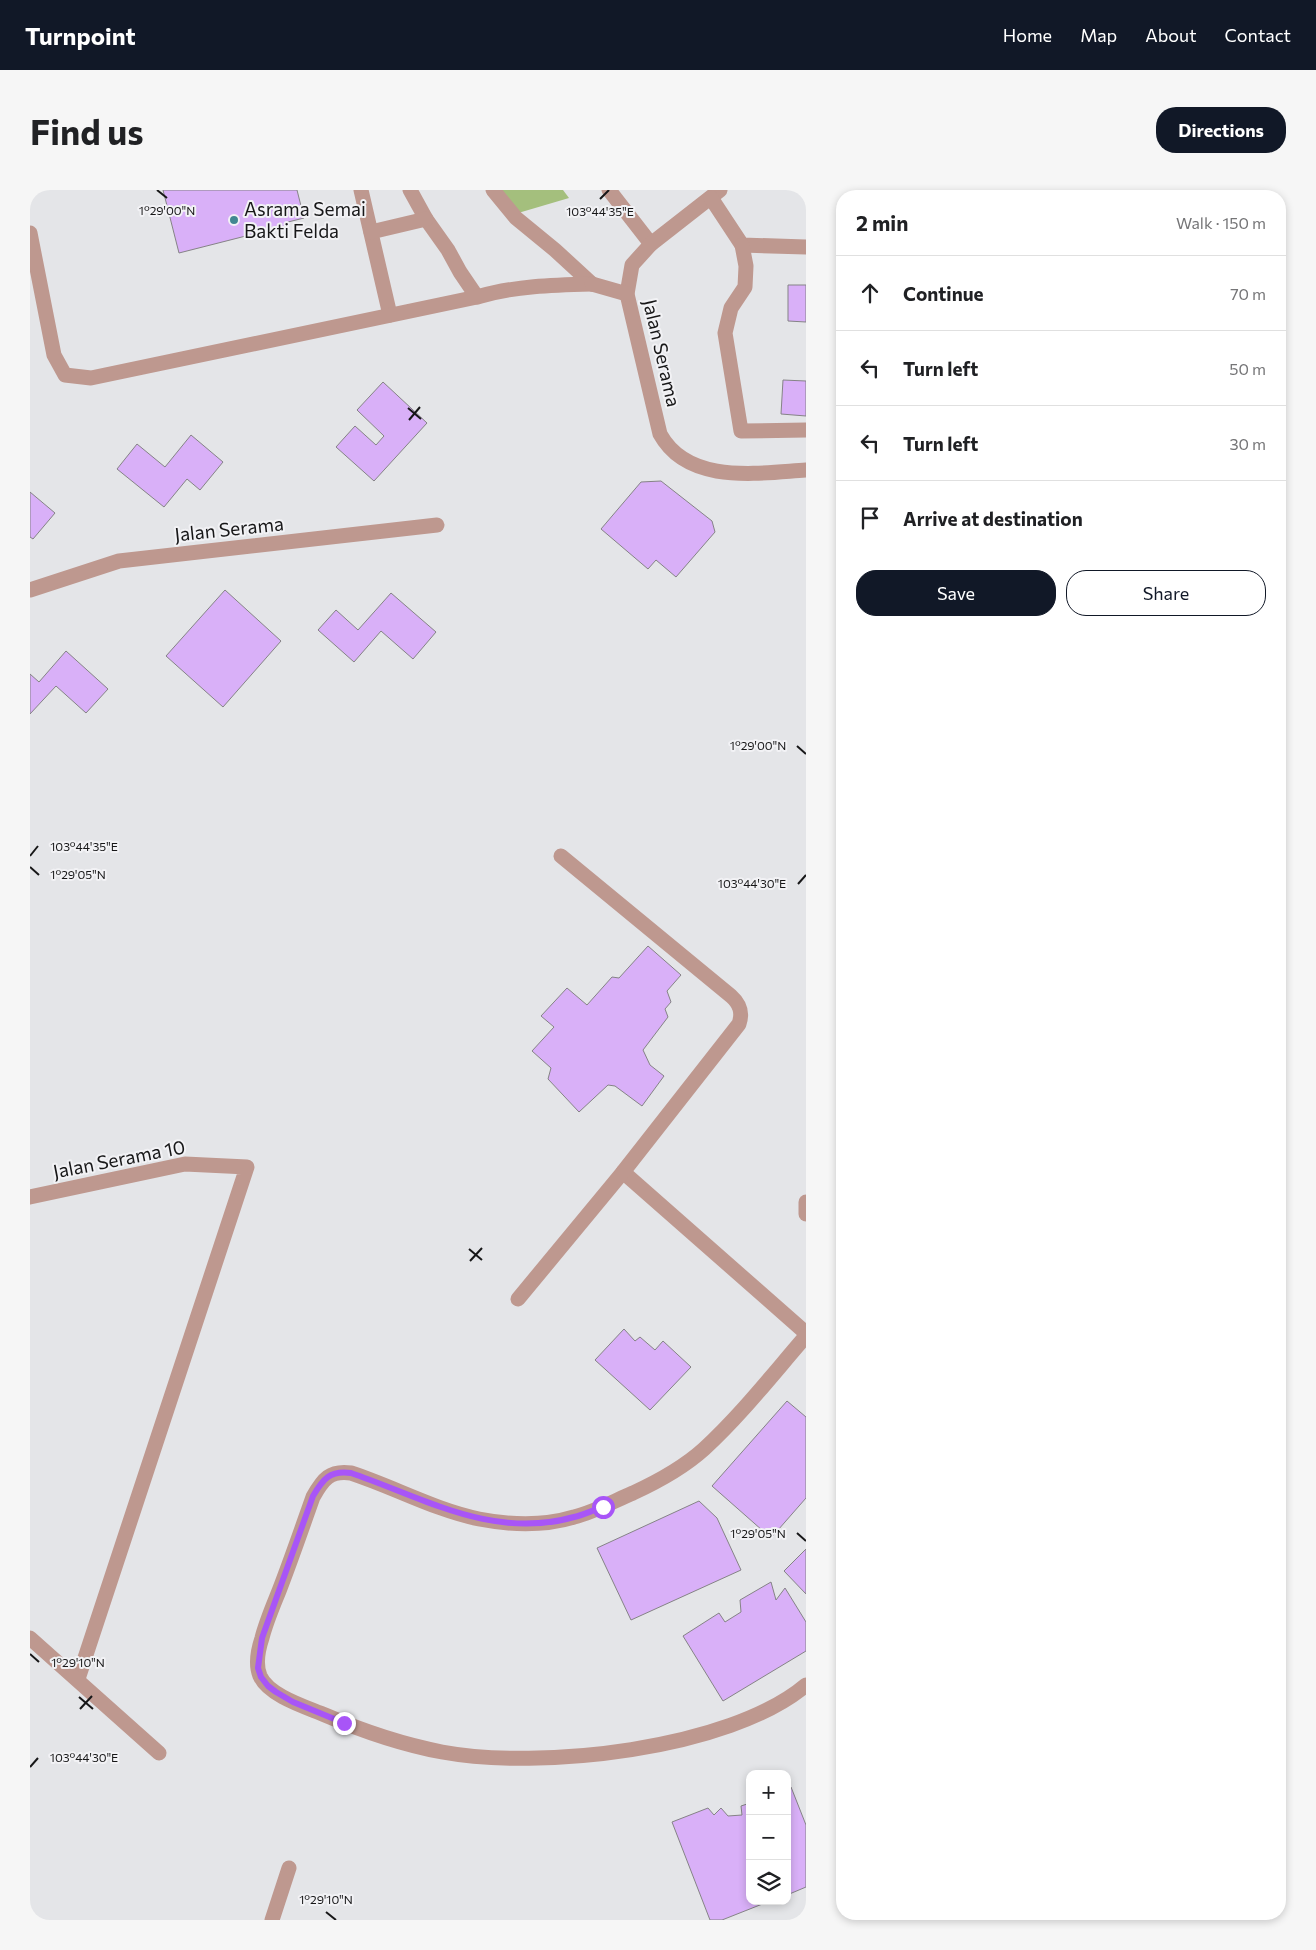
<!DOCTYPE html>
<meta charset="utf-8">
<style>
:root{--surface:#fff;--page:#f6f6f6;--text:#202124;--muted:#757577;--line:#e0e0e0;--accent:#111827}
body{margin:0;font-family:Commissioner,sans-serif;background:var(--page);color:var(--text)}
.controls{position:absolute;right:15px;bottom:15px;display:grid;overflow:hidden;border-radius:10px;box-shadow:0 2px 8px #0003}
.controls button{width:45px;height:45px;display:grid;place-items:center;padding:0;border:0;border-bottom:1px solid var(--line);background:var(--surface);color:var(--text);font:25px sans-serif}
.stop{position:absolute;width:15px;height:15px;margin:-11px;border:4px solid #a855f7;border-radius:50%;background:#fff}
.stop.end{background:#a855f7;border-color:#fff;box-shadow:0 1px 5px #0008}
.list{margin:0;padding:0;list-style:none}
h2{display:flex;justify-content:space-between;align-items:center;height:65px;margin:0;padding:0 20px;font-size:21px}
h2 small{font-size:16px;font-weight:400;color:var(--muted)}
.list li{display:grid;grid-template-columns:32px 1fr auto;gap:15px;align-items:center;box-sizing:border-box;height:75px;padding:0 20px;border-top:1px solid var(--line)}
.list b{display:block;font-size:19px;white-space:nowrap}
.list em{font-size:16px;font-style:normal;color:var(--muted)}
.actions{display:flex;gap:10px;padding:15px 20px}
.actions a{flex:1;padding:11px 0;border:1px solid var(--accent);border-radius:20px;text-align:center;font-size:18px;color:var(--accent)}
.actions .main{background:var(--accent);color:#fff}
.icon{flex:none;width:28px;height:28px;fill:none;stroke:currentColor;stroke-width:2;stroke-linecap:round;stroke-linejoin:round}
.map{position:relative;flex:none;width:776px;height:1730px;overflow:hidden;border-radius:20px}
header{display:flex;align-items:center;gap:30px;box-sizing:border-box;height:70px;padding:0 25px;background:var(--accent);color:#fff}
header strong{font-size:24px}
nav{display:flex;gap:28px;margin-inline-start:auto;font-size:18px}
.intro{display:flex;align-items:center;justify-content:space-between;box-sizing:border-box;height:120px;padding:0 30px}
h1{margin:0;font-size:35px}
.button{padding:12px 22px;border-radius:20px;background:var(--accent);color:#fff;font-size:18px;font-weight:700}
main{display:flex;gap:30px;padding:0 30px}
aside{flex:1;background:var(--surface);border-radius:20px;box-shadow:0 2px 8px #0003}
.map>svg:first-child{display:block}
.green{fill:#a4bf7d}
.building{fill:#d9b0f8;stroke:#858386}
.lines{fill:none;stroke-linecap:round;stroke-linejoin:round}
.service{stroke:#be988f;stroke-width:15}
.minor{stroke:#be988f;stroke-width:15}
.route{stroke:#a855f7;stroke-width:6}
.ticks{fill:none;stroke:#171718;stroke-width:2}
.poi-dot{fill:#418791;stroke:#f2f2f5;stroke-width:2}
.labels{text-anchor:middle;stroke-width:4;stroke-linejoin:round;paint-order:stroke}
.poi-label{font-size:19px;fill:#171718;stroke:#f2f2f5;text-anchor:start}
.street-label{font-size:19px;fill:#171718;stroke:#f2f2f5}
.ticks-label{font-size:12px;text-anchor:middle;fill:#171718;stroke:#f2f2f5;stroke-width:4;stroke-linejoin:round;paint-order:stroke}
</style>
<header>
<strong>Turnpoint</strong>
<nav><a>Home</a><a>Map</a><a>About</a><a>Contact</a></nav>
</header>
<div class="intro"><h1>Find us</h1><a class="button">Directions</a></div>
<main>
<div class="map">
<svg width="776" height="1730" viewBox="0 0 776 1730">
<rect width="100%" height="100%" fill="#e4e5e8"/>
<!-- green -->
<path class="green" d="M460 0H533L539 8 478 26Z"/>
<!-- building -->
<g class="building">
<path d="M133 0H267L274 28 258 32 259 35 149 63Z"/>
<path d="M758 95H776V132L758 131Z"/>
<path d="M753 190 776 191V226L751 224Z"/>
<path d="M353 192 397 233 344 291 306 257 325 236 346 255 354 246 327 220Z"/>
<path d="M161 245 193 272 170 300 157 289 134 317 87 279 107 254 135 277Z"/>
<path d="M631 291 682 331 685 342 646 387 626 370 618 379 571 339 611 292Z"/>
<path d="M0 302 25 323 3 349 0 347Z"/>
<path d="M195 400 251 451 193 517 136 466Z"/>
<path d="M361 403 406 442 383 469 351 441 324 472 288 440 306 420 328 440Z"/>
<path d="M36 461 78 499 56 523 26 496 0 524V484L9 492Z"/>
<path d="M618 756 651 785 637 801 641 812 635 819 638 827 613 860 620 875 634 886 612 916 585 896 578 895 549 922 518 889 521 878 502 861 524 837 511 826 537 798 557 815 582 787 589 788Z"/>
<path d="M594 1139 605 1151 610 1147 625 1160 633 1151 661 1177 620 1220 565 1170Z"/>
<path d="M757 1211 776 1227V1308L741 1348 682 1296Z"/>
<path d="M669 1311 687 1328 711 1380 601 1430 567 1358Z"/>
<path d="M776 1359V1404L754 1381Z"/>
<path d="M741 1392 746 1410 755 1398 776 1432V1461L693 1511 653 1446 689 1423 695 1432 711 1422 710 1410Z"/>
<path d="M761 1597 776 1635V1697L757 1705V1598Z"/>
<path d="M720 1613V1711H740L692 1730H680L642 1632 678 1618 684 1625 691 1618 698 1626 712 1625 711 1616Z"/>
</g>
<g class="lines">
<!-- service -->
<g class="service">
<path d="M331 0 360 125"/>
<path d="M380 0 396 29 418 60 430 82 447 107"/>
<path d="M463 0 486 28 525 60 562 94"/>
<path d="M341 42 396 29"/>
<path d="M0 43 24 165 35 185 61 188 447 107C484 96 523 95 562 94"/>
<path d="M593 982 776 1143"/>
<path d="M776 1012V1024"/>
<path d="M488 1109 593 982 709 834C713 822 710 814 701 806L531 666"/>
<path d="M776 1146C743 1184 711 1225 674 1259 653 1278 629 1291 603 1303 584 1311 564 1322 544 1327 514 1336 480 1335 449 1329 405 1320 364 1297 321 1283 300 1280 293 1289 283 1307 272 1338 261 1370 249 1401 243 1416 236 1432 232 1448 228 1460 225 1474 230 1486 239 1506 276 1517 295 1525 335 1542 370 1554 412 1562 509 1580 699 1560 776 1495"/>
<path d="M242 1730 259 1678"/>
</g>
<!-- minor -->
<g class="minor">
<path d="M579 0 621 54"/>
<path d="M690 0 621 54 602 75 597 104 630 244C658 295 728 283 776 280"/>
<path d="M681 8 712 55 776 57"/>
<path d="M712 55 716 76 715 97 701 118 695 143 711 241 776 240"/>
<path d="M562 94 597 104"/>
<path d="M0 400 89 371 407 335"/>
<path d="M0 1007 155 974 217 977 48 1489"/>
<path d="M0 1448 129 1563"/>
</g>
</g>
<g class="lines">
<!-- route -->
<path class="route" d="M314 1533 263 1512 246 1502 238 1496 231 1487 228 1478 232 1448 283 1306C293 1289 300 1280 321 1283 394 1308 463 1350 544 1327 554 1325 563 1320 573 1317"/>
</g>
<!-- ticks -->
<path class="ticks" d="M127 0 137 8M570 9 579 0M378 218 391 229M379 230 390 217M767 556 776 564M0 666 8 656M0 677 9 685M768 694 776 685M439 1059 452 1070M440 1071 452 1058M767 1343 776 1351M0 1464 9 1472M49 1507 63 1519M50 1519 62 1506M0 1577 8 1568M296 1722 306 1730"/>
<!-- markers -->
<circle class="poi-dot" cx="204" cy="30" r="5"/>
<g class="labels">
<!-- poi labels -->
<g class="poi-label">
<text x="214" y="26">Asrama Semai<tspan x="214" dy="22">Bakti Felda</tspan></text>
</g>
<!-- street labels -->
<g class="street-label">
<text transform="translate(632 163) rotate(77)" y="7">Jalan Serama</text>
<text transform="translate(199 339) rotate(-6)" y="7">Jalan Serama</text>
<text transform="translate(89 969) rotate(-11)" y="7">Jalan Serama 10</text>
</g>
</g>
<g class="ticks-label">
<text x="137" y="25">1°29'00"N</text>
<text x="570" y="26">103°44'35"E</text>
<text x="728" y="560">1°29'00"N</text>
<text x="54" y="661">103°44'35"E</text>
<text x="48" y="689">1°29'05"N</text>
<text x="722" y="698">103°44'30"E</text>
<text x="728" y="1348">1°29'05"N</text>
<text x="48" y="1477">1°29'10"N</text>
<text x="54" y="1572">103°44'30"E</text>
<text x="296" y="1714">1°29'10"N</text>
</g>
</svg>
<div class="controls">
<button>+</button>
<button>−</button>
<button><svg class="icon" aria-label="layers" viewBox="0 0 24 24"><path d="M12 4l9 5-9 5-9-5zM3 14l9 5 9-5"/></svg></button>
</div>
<div class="stop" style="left:573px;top:1317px"></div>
<div class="stop end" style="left:314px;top:1533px"></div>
</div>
<aside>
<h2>2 min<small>Walk · 150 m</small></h2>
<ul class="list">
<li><svg class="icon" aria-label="ahead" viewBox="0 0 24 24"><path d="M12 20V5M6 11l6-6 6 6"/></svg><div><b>Continue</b></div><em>70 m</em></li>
<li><svg class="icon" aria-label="left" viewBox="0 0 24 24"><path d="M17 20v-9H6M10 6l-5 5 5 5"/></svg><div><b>Turn left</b></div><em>50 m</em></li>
<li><svg class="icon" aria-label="left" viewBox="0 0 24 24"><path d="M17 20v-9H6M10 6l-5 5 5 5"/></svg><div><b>Turn left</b></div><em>30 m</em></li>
<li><svg class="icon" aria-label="arrive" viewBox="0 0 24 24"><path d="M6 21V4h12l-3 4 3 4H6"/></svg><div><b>Arrive at destination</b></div></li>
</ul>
<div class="actions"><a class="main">Save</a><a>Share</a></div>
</aside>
</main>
